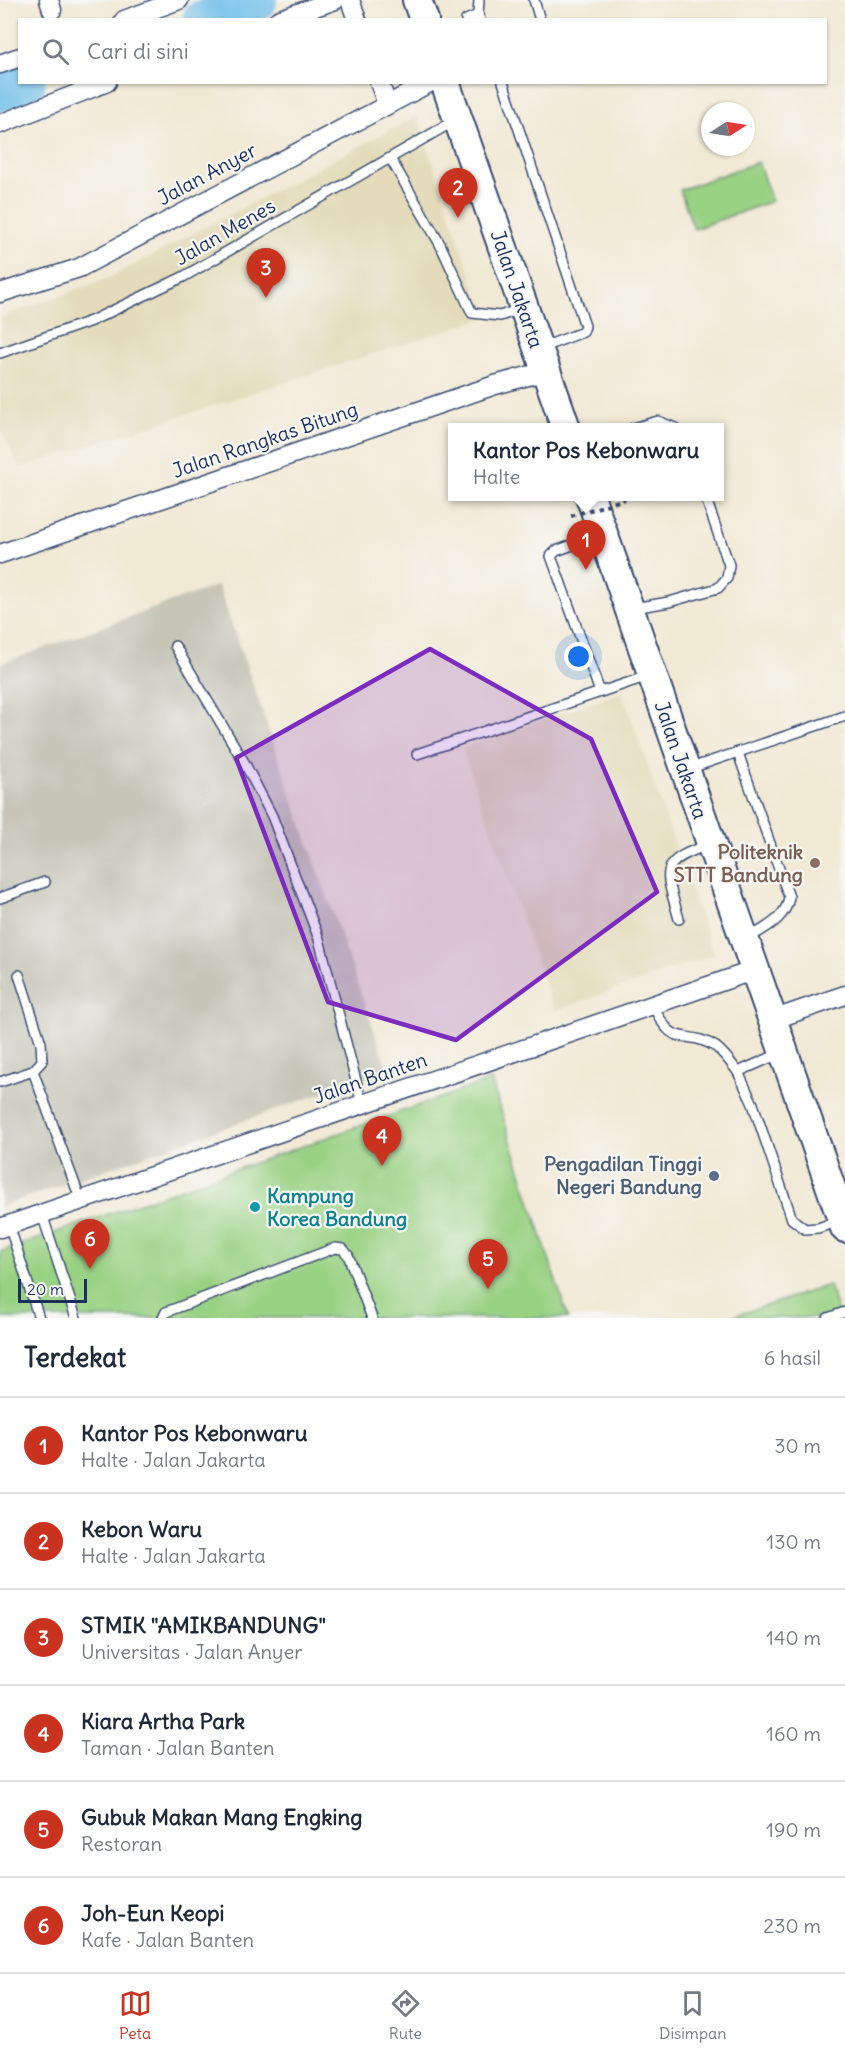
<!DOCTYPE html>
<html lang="id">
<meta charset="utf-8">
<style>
:root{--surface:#fff;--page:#f6f6f7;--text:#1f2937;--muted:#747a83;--line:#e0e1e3;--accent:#c8321e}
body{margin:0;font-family:Delius,sans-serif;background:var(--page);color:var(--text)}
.compass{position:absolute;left:701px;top:102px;width:54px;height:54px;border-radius:50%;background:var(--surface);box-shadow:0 2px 4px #0004;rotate:78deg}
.scale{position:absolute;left:18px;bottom:15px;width:69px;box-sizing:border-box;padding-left:6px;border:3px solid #1b2f5e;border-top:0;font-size:16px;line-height:21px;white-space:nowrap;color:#1b2f5e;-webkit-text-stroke:4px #f6f6f2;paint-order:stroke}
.you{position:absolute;left:579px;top:657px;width:21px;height:21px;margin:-15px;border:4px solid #fff;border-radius:50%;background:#1a73e8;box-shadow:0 0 0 9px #1a73e833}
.badge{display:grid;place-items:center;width:39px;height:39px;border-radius:50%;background:var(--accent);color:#fff;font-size:20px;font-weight:700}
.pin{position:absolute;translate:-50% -50px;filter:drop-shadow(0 2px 3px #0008)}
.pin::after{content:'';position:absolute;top:32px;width:21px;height:18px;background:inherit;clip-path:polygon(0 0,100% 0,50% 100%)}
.popup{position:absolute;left:448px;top:423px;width:276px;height:78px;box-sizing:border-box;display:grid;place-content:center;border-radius:0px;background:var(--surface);filter:drop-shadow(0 2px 4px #0005);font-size:20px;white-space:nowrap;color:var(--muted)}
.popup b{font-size:22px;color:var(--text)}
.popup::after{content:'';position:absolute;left:50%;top:100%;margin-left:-12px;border:12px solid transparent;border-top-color:var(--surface)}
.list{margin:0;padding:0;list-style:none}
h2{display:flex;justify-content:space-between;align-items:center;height:78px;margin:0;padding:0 24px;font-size:26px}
h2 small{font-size:20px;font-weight:400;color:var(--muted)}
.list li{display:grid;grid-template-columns:39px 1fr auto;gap:18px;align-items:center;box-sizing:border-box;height:96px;padding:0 24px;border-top:2px solid var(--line)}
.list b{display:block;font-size:22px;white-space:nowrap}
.list p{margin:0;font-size:20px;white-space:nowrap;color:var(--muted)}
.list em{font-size:20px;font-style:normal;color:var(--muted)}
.icon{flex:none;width:33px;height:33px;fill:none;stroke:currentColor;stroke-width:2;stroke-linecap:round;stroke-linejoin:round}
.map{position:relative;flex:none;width:845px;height:1318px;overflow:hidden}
.search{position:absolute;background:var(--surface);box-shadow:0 2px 4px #0004;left:18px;right:18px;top:18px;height:66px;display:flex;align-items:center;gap:15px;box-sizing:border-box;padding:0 21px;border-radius:0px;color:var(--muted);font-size:22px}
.sheet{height:654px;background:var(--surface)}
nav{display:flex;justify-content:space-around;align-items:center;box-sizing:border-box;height:84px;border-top:2px solid var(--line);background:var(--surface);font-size:16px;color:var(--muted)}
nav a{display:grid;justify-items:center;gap:3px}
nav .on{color:var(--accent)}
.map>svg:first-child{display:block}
.built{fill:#e3dbba}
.industrial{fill:#c6c5b8}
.green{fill:#9ad284;stroke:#5a8071;stroke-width:1.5}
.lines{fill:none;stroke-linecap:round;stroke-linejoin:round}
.river{stroke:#6fbfea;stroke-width:40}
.lane-casing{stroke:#3b4b70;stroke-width:12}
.street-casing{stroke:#3b4b70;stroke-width:21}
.primary-casing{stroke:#3b4b70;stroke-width:32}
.path{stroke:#3b4b70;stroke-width:4;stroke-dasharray:4.5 4.5;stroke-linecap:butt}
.lane{stroke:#fff;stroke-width:9}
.street{stroke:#fff;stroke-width:18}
.primary{stroke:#fff;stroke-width:28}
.path-bridge{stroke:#3b4b70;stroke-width:4;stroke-dasharray:4.5 4.5;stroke-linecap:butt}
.marked{fill:#7b2cbf;fill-opacity:0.2;stroke:#7b2cbf;stroke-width:4.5;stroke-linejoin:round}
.education-dot{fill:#8d6e63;stroke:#f6f6f2;stroke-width:2}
.service-dot{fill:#5c6f8a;stroke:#f6f6f2;stroke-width:2}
.culture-dot{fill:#0f9aa8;stroke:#f6f6f2;stroke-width:2}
.labels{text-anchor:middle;stroke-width:4.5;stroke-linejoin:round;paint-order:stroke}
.street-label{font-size:20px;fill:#1b2f5e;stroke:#f6f6f2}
.education-label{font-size:20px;font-weight:bold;fill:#785e54;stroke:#f6f6f2;text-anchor:end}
.service-label{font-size:20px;font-weight:bold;fill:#4e5e75;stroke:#f6f6f2;text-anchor:end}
.culture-label{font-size:20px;font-weight:bold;fill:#0d838f;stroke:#f6f6f2;text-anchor:start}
</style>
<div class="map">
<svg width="845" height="1318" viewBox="0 0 845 1318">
<rect width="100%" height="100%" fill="#f6f6f2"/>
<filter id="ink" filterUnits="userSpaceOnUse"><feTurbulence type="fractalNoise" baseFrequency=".0167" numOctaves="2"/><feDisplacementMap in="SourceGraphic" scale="12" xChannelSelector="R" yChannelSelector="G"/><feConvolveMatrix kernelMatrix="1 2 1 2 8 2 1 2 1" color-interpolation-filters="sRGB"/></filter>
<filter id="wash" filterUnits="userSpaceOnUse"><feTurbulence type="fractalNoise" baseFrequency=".008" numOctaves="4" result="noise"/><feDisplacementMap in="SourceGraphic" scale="24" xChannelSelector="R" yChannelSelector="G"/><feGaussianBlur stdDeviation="1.35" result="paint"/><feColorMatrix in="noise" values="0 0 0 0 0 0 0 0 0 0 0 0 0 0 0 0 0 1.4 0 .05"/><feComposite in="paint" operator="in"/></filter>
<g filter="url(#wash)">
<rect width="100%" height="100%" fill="#f2e9d5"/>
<!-- built -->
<g class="built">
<path d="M417 116 485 318 20 468 0 430V317L107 279Z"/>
<path d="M622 692 714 955 554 1011 462 748Z"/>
</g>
<!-- industrial -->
<path class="industrial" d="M218 585 388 1070 0 1207V664Z"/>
<!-- green -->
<g class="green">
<path d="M758 162 772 201 694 229 680 190Z"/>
<path d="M491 1080 568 1318H0V1252Z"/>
<path d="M829 1285 840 1318H728Z"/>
</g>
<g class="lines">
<!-- river -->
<g class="river">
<path d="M202 20 257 0"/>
<path d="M0 92 26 82"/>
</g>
</g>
</g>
<g filter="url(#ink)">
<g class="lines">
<defs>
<g id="lane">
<path d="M534 0 540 20"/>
<path d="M478 15 479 0"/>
<path d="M466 20 478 15 480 20"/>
<path d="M503 82 585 326 583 332 543 347"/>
<path d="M390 158 440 244 472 313 500 316 520 309"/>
<path d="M0 353 91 321 183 277 456 120"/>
<path d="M633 428 658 421 675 428"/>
<path d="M633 608 669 602 718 588 727 578 729 565 705 496"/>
<path d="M175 646 244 762 272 816 319 939 362 1104"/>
<path d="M600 692 551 556 556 551 600 535"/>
<path d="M738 753 789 897C786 919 766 927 749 938"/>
<path d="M417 754 648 676"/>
<path d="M688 769 845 716"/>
<path d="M0 898 45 882"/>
<path d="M679 919C666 871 656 863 708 845"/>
<path d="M653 1005C674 1052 684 1027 716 1047 725 1054 731 1063 738 1072"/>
<path d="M781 1053 738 1072 753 1104 792 1219 805 1229 818 1228 839 1221"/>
<path d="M33 1071 81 1201"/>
<path d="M0 1082 33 1071 42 1061 41 1043 19 975"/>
<path d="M42 1214 76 1318"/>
<path d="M9 1225 39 1318"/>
<path d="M163 1318 166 1312 335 1248 343 1249 348 1255 372 1318"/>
<path d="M828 1318 845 1312"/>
</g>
<g id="street">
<path d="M49 0 52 10"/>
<path d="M350 0 357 20"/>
<path d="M124 20 179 0"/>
<path d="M278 20 335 0"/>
<path d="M0 64 20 57"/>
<path d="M379 82 387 104"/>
<path d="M0 124 107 82"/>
<path d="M0 293 79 268 431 82"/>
<path d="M0 554 495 385 546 371"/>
<path d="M772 1020 845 995"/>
<path d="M0 1228 755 970"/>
</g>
<g id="primary">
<path d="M417 0 424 20"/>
<path d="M445 82 566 428"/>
<path d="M590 496 845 1228"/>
</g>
</defs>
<!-- lane casing -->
<use href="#lane" class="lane-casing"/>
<!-- street casing -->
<use href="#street" class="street-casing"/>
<!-- primary casing -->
<use href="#primary" class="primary-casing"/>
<!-- path -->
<path class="path" d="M624 496 625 499"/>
<!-- lane -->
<use href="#lane" class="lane"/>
<!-- street -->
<use href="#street" class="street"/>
<!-- primary -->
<use href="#primary" class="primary"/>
<!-- path-bridge -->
<path class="path-bridge" d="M571 516 625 499"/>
</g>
</g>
<!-- marked area -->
<path class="marked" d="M430 649 591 739 657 892 456 1040 328 1002 236 758Z"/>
<!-- markers -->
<circle class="education-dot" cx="815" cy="863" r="6"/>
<circle class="service-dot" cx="714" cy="1176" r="6"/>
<circle class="culture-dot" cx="255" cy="1207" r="6"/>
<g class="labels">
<!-- street labels -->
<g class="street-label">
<text transform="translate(207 174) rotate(-28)" y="7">Jalan Anyer</text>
<text transform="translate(225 232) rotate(-30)" y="7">Jalan Menes</text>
<text transform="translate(517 289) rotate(71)" y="7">Jalan Jakarta</text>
<text transform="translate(265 440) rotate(-19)" y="7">Jalan Rangkas Bitung</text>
<text transform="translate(681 760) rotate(71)" y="7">Jalan Jakarta</text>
<text transform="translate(370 1078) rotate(-19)" y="7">Jalan Banten</text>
</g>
<!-- education labels -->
<g class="education-label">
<text x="803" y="859">Politeknik<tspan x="803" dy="23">STTT Bandung</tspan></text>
</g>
<!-- service labels -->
<g class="service-label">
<text x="702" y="1171">Pengadilan Tinggi<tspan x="702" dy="23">Negeri Bandung</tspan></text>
</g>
<!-- culture labels -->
<g class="culture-label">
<text x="267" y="1203">Kampung<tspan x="267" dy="23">Korea Bandung</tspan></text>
</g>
</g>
</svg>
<svg class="compass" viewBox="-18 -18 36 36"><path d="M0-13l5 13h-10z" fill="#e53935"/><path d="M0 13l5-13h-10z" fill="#747a83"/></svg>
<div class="scale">20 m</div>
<div class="you"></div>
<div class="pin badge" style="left:586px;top:570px">1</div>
<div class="popup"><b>Kantor Pos Kebonwaru</b>Halte</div>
<div class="pin badge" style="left:458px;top:218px">2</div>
<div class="pin badge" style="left:266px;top:298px">3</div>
<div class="pin badge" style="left:382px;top:1166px">4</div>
<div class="pin badge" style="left:488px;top:1289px">5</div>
<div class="pin badge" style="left:90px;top:1269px">6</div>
<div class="search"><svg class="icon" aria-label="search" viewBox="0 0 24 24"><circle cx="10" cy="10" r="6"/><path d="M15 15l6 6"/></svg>Cari di sini</div>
</div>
<section class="sheet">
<h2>Terdekat<small>6 hasil</small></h2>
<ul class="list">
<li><span class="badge">1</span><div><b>Kantor Pos Kebonwaru</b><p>Halte · Jalan Jakarta</p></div><em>30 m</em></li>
<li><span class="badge">2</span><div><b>Kebon Waru</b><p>Halte · Jalan Jakarta</p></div><em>130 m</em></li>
<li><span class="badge">3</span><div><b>STMIK &quot;AMIKBANDUNG&quot;</b><p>Universitas · Jalan Anyer</p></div><em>140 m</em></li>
<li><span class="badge">4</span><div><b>Kiara Artha Park</b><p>Taman · Jalan Banten</p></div><em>160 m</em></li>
<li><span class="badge">5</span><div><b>Gubuk Makan Mang Engking</b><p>Restoran</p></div><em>190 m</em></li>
<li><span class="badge">6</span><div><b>Joh-Eun Keopi</b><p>Kafe · Jalan Banten</p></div><em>230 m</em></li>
</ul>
</section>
<nav>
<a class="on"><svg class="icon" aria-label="map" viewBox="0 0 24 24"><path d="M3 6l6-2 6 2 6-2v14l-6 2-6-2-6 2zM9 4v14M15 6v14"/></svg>Peta</a>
<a><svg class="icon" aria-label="directions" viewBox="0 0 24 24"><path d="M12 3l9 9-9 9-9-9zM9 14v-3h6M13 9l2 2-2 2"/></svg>Rute</a>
<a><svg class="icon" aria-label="saved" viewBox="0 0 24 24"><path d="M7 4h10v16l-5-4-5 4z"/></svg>Disimpan</a>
</nav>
